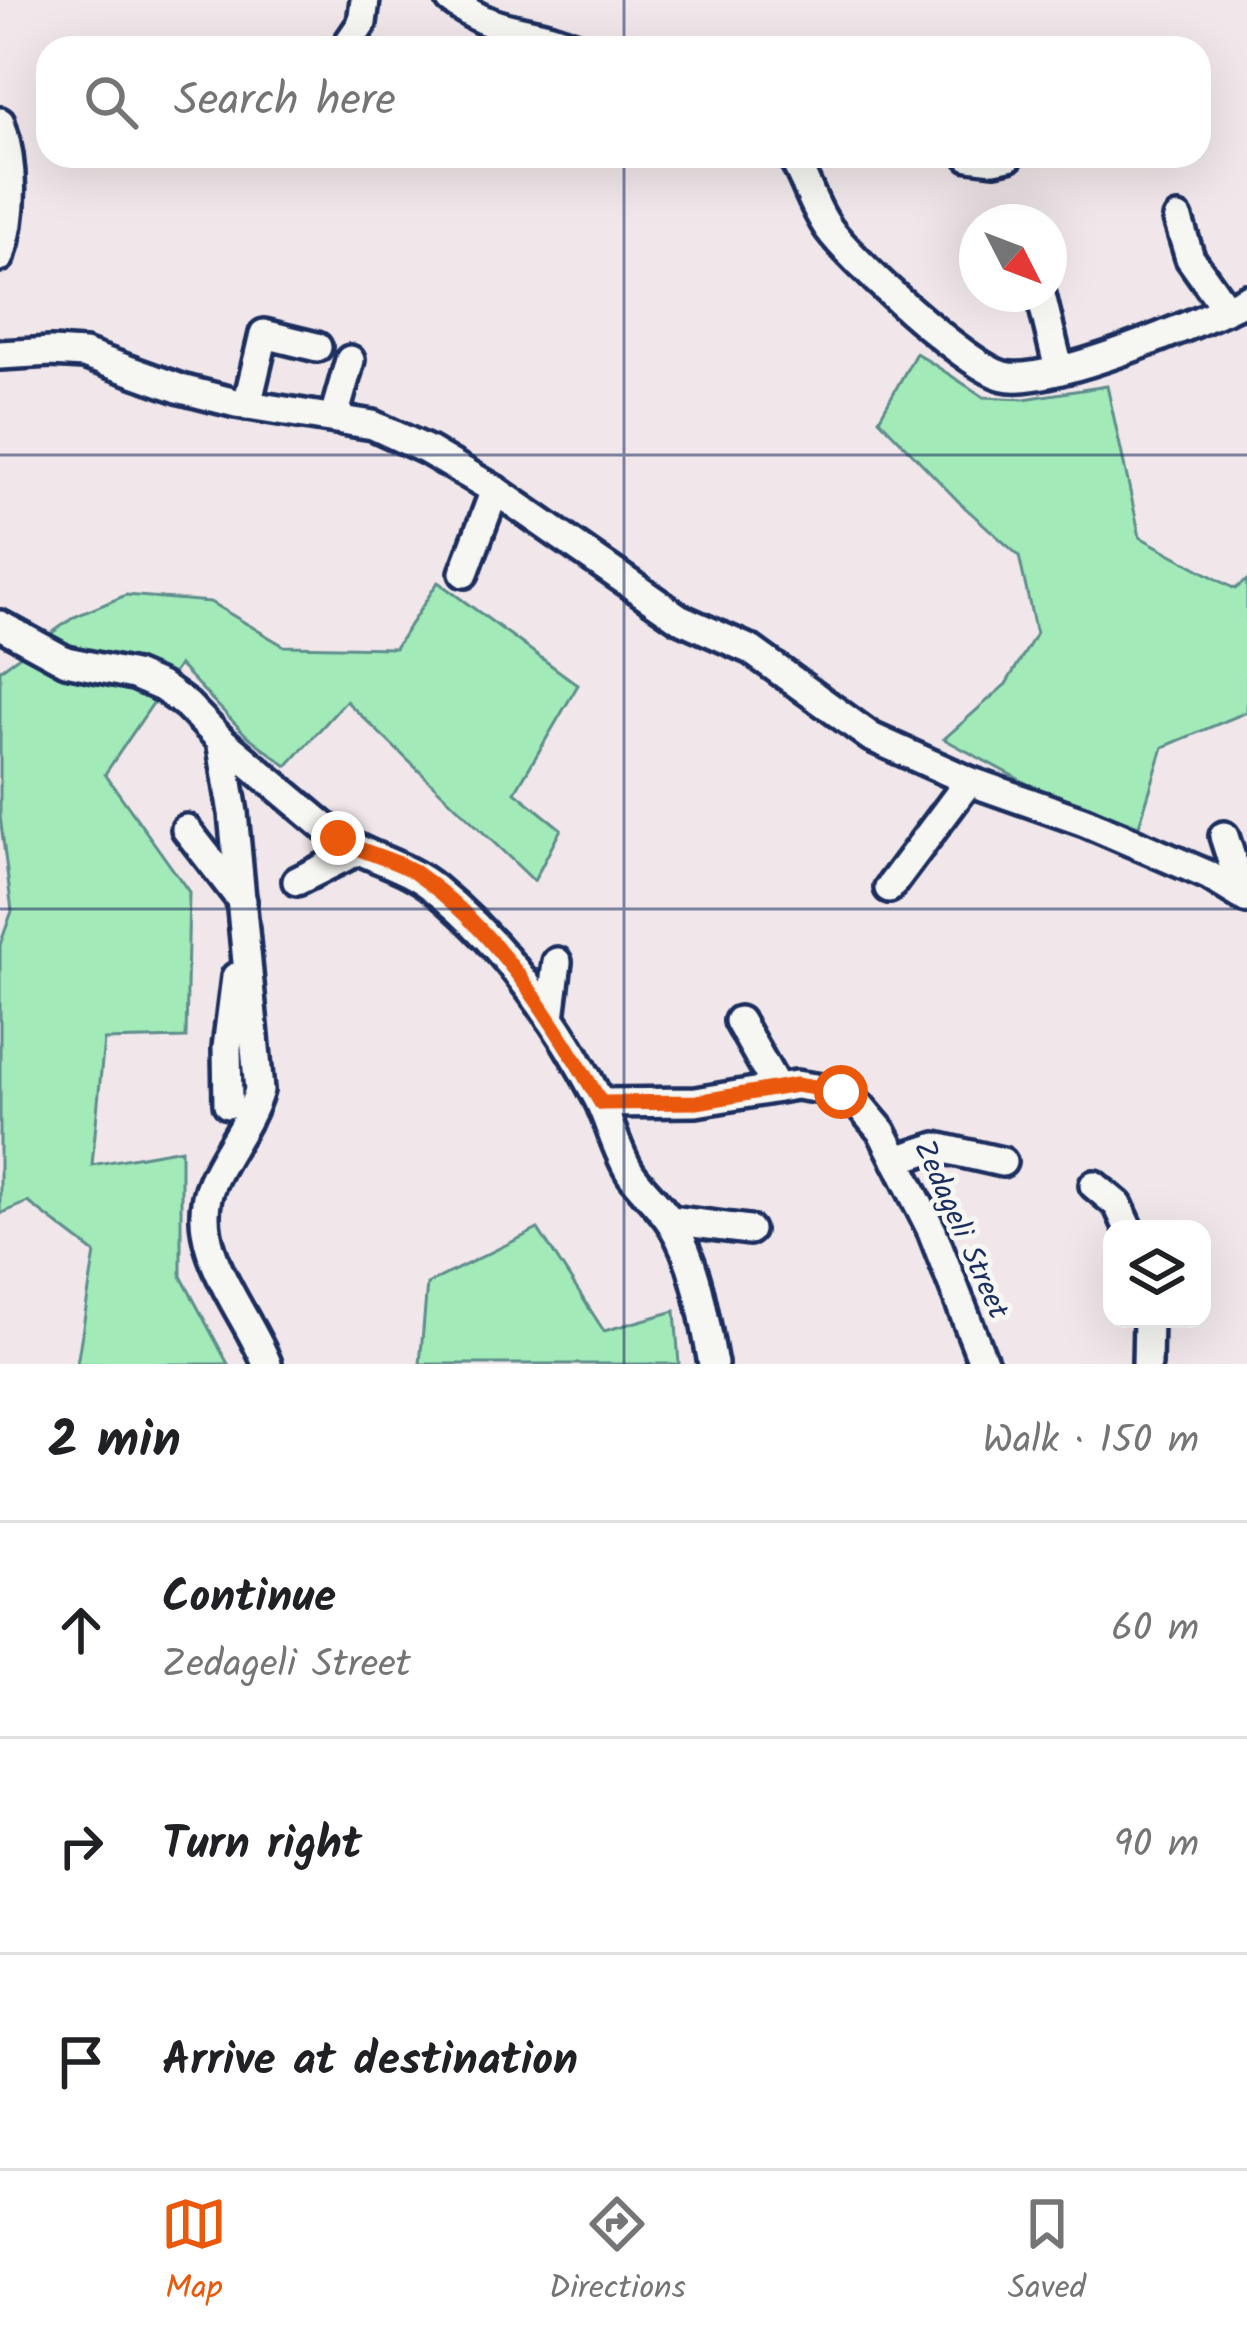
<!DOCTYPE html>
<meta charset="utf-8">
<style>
:root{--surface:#fff;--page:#f2f2f2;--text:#202124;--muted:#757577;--line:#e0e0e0;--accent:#ea580c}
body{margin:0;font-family:Kalam,sans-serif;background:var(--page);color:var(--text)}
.controls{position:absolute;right:36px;bottom:36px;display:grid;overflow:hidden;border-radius:24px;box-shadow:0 12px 48px #0002}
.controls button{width:108px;height:108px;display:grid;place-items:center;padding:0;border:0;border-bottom:3px solid var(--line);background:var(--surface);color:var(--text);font:60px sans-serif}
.compass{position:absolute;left:959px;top:204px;width:108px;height:108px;border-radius:50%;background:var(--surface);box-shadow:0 12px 48px #0002;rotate:132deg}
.stop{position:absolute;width:36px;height:36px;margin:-27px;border:9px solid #ea580c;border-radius:50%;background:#fff}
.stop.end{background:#ea580c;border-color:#fff;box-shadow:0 3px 12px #0008}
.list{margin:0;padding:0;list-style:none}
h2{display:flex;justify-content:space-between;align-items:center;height:156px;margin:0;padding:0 48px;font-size:51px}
h2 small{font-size:39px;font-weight:400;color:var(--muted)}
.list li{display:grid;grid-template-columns:78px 1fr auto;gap:36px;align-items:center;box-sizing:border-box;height:216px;padding:0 48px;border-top:3px solid var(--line)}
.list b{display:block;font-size:45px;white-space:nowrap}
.list p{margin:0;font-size:39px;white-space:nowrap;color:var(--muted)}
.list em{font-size:39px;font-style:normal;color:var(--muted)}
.icon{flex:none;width:66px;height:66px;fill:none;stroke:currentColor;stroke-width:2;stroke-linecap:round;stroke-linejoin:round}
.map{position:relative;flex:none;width:1247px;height:1364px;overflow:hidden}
.search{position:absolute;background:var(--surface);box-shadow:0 12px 48px #0002;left:36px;right:36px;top:36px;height:132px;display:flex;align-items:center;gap:30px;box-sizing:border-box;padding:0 42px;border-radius:36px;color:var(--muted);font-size:45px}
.sheet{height:804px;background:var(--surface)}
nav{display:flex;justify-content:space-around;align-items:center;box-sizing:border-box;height:168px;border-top:3px solid var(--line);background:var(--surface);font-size:33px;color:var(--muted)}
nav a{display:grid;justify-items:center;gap:6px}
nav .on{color:var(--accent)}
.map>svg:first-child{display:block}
.green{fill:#a2ebb9;stroke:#5e8d8c;stroke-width:3}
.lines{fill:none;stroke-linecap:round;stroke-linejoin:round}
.minor-casing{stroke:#1b2f5e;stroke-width:36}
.minor{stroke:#f6f6f2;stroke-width:27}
.route{stroke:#ea580c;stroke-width:15}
.grid{fill:none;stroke:#1b2f5e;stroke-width:3;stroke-opacity:0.55}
.labels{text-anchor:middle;stroke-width:10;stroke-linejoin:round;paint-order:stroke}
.street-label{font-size:30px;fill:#1b2f5e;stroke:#f6f6f2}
</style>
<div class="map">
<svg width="1247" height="1364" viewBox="0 0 1247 1364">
<rect width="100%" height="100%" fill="#f1e7ea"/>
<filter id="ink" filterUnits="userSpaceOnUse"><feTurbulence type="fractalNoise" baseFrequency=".00833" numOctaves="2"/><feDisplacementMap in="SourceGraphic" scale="24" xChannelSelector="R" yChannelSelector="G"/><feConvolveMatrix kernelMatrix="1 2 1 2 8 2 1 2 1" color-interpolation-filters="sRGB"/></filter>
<g filter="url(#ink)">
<!-- green -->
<g class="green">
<path d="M916 353 984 397 1024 399 1107 386 1140 537 1235 589 1247 580V712L1163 747 1139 826 1037 789 944 739 1006 684 1036 634 1019 556 961 504 879 419Z"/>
<path d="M438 582 578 685 515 792 561 829 534 881 346 701 287 766 246 735 179 665 105 774 189 892 186 1038 104 1040 92 1165 181 1149V1276L228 1364H77L95 1253 28 1202 0 1214V945L12 911 0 816V670L74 617 126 595 210 602 284 646 395 648Z"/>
<path d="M538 1229 604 1331 675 1311 679 1364H420L427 1284Z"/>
</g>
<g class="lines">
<defs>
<g id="minor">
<path d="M451 0C500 38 529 25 578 48"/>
<path d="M345 48 362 23 365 0"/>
<path d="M0 122C14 164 14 215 0 257"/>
<path d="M792 156C806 179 813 207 829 229 853 262 967 367 1004 376 1048 387 1203 321 1247 299"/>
<path d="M969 156 994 159 1009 156"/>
<path d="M1178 219 1190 258 1226 309"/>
<path d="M1041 295 1059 369"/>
<path d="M0 355 51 352 84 354 181 389 236 403 373 425 427 450 495 490 679 618 751 650 871 737 969 781 1085 822 1208 875 1247 899"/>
<path d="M247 405 264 334 317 347"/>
<path d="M334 417 350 360"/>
<path d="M464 573 495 490"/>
<path d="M0 625 66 661 134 675 162 687 187 705 221 740 338 838C369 859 405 864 435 889 503 944 557 1020 598 1098 610 1122 616 1150 631 1174 643 1191 660 1205 672 1224 697 1264 704 1317 713 1364"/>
<path d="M221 740 233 813 259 1090C249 1124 226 1150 212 1182 184 1244 246 1310 267 1364"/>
<path d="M186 829 242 901"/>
<path d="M1224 836 1243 895"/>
<path d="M297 881 357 851"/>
<path d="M889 888 969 781"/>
<path d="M550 1018 557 962"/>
<path d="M739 1021 777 1088"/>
<path d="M601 1103 696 1102 796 1085 841 1092 861 1107 882 1132 932 1231 984 1364"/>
<path d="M228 1104 227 1048 236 977"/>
<path d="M896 1160 936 1147 1002 1162"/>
<path d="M1094 1185 1118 1205 1129 1229"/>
<path d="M670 1220 749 1230"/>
<path d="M1147 1364 1148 1319"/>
</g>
</defs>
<!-- minor casing -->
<use href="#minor" class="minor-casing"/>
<!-- minor -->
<use href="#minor" class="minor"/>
</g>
</g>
<g class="lines" filter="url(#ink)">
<!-- route -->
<path class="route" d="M338 838C362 854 391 857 414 872 497 929 551 1018 601 1103L697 1102 796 1085 841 1092"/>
</g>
<!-- grid -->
<path class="grid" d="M624 0V48M624 156V1364M0 455H1247M0 909H1247"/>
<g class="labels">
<!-- street labels -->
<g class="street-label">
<text transform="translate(962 1229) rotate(66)" y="10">Zedageli Street</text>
</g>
</g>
</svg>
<div class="controls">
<button><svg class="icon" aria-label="layers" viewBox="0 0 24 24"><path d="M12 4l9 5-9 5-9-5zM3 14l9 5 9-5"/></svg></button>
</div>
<svg class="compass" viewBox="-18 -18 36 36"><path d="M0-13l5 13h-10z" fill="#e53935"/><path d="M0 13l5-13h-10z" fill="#757577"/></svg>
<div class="stop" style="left:841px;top:1092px"></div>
<div class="stop end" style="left:338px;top:838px"></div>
<div class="search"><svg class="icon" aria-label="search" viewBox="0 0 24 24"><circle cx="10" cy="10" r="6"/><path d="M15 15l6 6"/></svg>Search here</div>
</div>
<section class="sheet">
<h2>2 min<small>Walk · 150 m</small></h2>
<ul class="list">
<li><svg class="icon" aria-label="ahead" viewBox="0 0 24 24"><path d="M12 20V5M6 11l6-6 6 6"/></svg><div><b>Continue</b><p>Zedageli Street</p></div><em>60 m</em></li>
<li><svg class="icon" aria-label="right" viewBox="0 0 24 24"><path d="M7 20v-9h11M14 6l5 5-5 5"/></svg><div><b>Turn right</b></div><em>90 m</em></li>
<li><svg class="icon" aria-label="arrive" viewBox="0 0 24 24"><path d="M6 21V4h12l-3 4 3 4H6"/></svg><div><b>Arrive at destination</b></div></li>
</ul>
</section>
<nav>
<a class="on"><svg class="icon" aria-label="map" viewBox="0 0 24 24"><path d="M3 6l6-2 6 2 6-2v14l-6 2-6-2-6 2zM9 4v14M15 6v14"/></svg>Map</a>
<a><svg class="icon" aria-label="directions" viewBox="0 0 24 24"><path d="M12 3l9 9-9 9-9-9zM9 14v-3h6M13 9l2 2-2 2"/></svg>Directions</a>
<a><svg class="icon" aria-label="saved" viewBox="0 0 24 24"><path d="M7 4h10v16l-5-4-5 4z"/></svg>Saved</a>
</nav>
